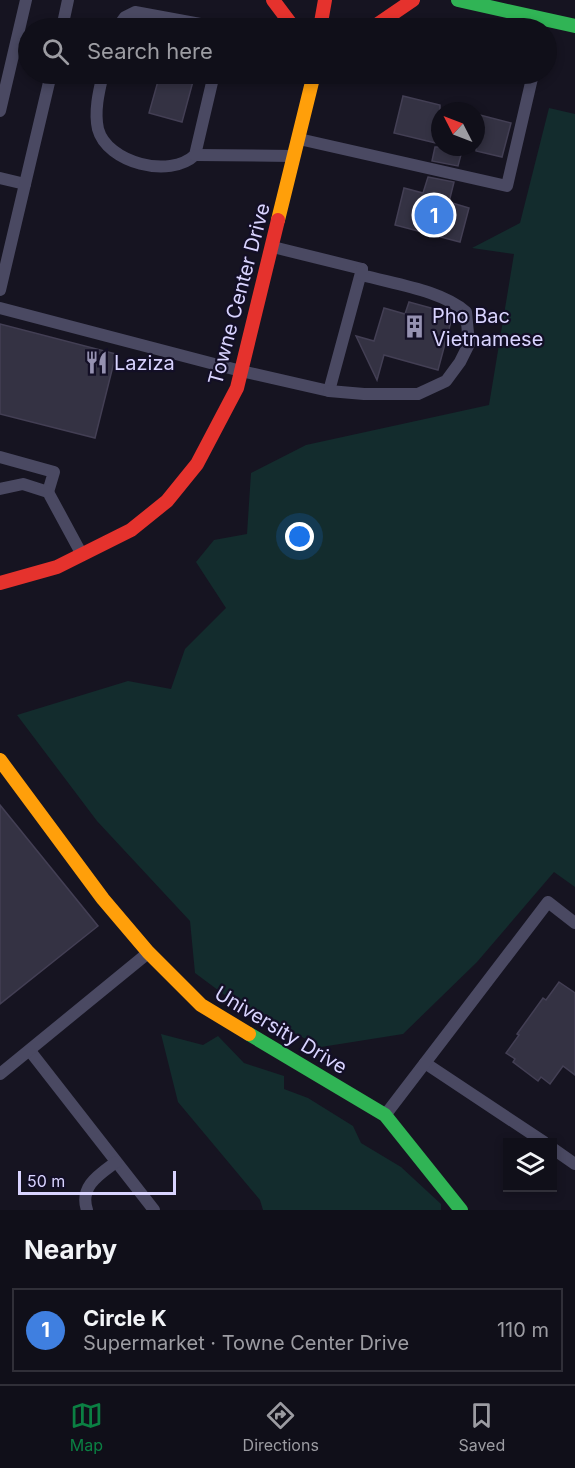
<!DOCTYPE html>
<meta charset="utf-8">
<style>
:root{--surface:#100f19;--page:#191822;--text:#f1f3f6;--muted:#9c9ca2;--line:#302f38;--accent:#0b8043}
body{margin:0;font-family:Inter,sans-serif;background:var(--page);color:var(--text)}
.controls{position:absolute;right:18px;bottom:18px;display:grid;overflow:hidden;border-radius:0px;box-shadow:0 3px 9px #0003}
.controls button{width:54px;height:54px;display:grid;place-items:center;padding:0;border:0;border-bottom:2px solid var(--line);background:var(--surface);color:var(--text);font:30px sans-serif}
.compass{position:absolute;left:431px;top:102px;width:54px;height:54px;border-radius:50%;background:var(--surface);box-shadow:0 3px 9px #0003;rotate:312deg}
.scale{position:absolute;left:18px;bottom:15px;width:158px;box-sizing:border-box;padding-left:6px;border:3px solid #d9d4ff;border-top:0;font-size:16px;line-height:21px;white-space:nowrap;color:#d9d4ff;-webkit-text-stroke:4px #130f26;paint-order:stroke}
.you{position:absolute;left:300px;top:537px;width:21px;height:21px;margin:-15px;border:4px solid #fff;border-radius:50%;background:#1a73e8;box-shadow:0 0 0 9px #1a73e833}
.badge{display:grid;place-items:center;width:39px;height:39px;border-radius:50%;background:var(--accent);color:#fff;font-size:20px;font-weight:700}
.pin{position:absolute;translate:-50% -50%;border:3px solid #fff;box-shadow:0 2px 6px #0006}
.list{margin:0;padding:0;list-style:none}
h2{display:flex;justify-content:space-between;align-items:center;height:78px;margin:0;padding:0 24px;font-size:26px}
h2 small{font-size:20px;font-weight:400;color:var(--muted)}
.list li{display:grid;grid-template-columns:39px 1fr auto;gap:18px;align-items:center;box-sizing:border-box;height:84px;margin:0 12px 12px;padding:0 12px;border:2px solid var(--line);border-radius:0px}
.list b{display:block;font-size:22px;white-space:nowrap}
.list p{margin:0;font-size:20px;white-space:nowrap;color:var(--muted)}
.list em{font-size:20px;font-style:normal;color:var(--muted)}
.icon{flex:none;width:33px;height:33px;fill:none;stroke:currentColor;stroke-width:2;stroke-linecap:round;stroke-linejoin:round}
.map{position:relative;flex:none;width:575px;height:1210px;overflow:hidden}
.search{position:absolute;background:var(--surface);box-shadow:0 3px 9px #0003;left:18px;right:18px;top:18px;height:66px;display:flex;align-items:center;gap:15px;box-sizing:border-box;padding:0 21px;border-radius:33px;color:var(--muted);font-size:22px}
.sheet{height:174px;background:var(--surface)}
nav{display:flex;justify-content:space-around;align-items:center;box-sizing:border-box;height:84px;border-top:2px solid var(--line);background:var(--surface);font-size:16px;color:var(--muted)}
nav a{display:grid;justify-items:center;gap:3px}
nav .on{color:var(--accent)}
.map>svg:first-child{display:block}
.green{fill:#132c2d}
.building{fill:#343243;stroke:#433f54;stroke-width:1.5}
.lines{fill:none;stroke-linecap:round;stroke-linejoin:round}
.lane{stroke:#4a4962;stroke-width:12}
.fast{stroke:#30b455;stroke-width:14}
.slow{stroke:#ff9f0a;stroke-width:14}
.jam{stroke:#e5322d;stroke-width:14}
.labels{text-anchor:middle;stroke-width:4.5;stroke-linejoin:round;paint-order:stroke}
.street-label{font-size:20px;fill:#d9d4ff;stroke:#130f26}
.poi-label{font-size:20px;fill:#d9d4ff;stroke:#130f26;text-anchor:start}
</style>
<div class="map">
<svg width="575" height="1210" viewBox="0 0 575 1210">
<rect width="100%" height="100%" fill="#161421"/>
<!-- green -->
<g class="green">
<path d="M549 108 575 114V887L554 872 477 962 403 1034 321 1047 230 999 195 973 190 921 97 821 17 715 128 681 171 689 185 649 226 608 196 562 214 540 247 534 251 473 306 445 489 405 514 254 472 248 520 223Z"/>
<path d="M161 1034 203 1045 218 1036 244 1063 284 1076V1089L308 1098 353 1126 361 1143 401 1167 441 1204V1210H263L260 1200 178 1102Z"/>
</g>
<!-- building -->
<g class="building">
<path d="M160 74H195L182 122 149 113Z"/>
<path d="M403 96 440 105V144L394 133Z"/>
<path d="M476 114 511 123 502 157 476 151Z"/>
<path d="M435 147H463L458 166 432 161Z"/>
<path d="M428 177 454 182 449 202 469 208 460 242 395 225 404 188 423 193Z"/>
<path d="M409 302 453 314 438 370 384 355 377 380 356 336 374 341 384 308 405 314Z"/>
<path d="M0 324 116 354 95 438 0 414Z"/>
<path d="M0 805 98 926 0 1004Z"/>
<path d="M559 982 575 993V1075L563 1066 550 1084 541 1077 538 1081 513 1062 515 1059 506 1053 519 1035 517 1034 543 998 546 1000Z"/>
</g>
<g class="lines">
<!-- lane -->
<g class="lane">
<path d="M62 28 68 0"/>
<path d="M117 28 125 17 135 12 211 26 213 28"/>
<path d="M103 74C99 91 94 111 98 129 107 163 170 179 195 155L214 74"/>
<path d="M0 111 26 0"/>
<path d="M299 139 507 186 533 74"/>
<path d="M195 155 293 156"/>
<path d="M0 178 25 184"/>
<path d="M0 290 51 74"/>
<path d="M0 308 241 371 329 391 362 269 273 247"/>
<path d="M329 391 364 394H418L446 381 460 362 469 344 466 312C441 290 394 284 362 275V269"/>
<path d="M0 457 54 472 48 492"/>
<path d="M0 489 23 484 48 492 81 553"/>
<path d="M30 1051 154 1210"/>
<path d="M425 1063 544 1142"/>
<path d="M0 1074 148 953"/>
<path d="M386 1114 548 902 575 923"/>
<path d="M552 1148 575 1164"/>
<path d="M87 1210C79 1186 100 1174 116 1162"/>
</g>
<!-- fast -->
<g class="fast">
<path d="M458 0 575 26"/>
<path d="M312 74 313 76 316 74"/>
<path d="M249 1034 385 1115 461 1210"/>
</g>
<!-- slow -->
<g class="slow">
<path d="M278 220 314 74"/>
<path d="M0 760 103 899 148 952 201 1005 249 1034"/>
</g>
<!-- jam -->
<g class="jam">
<path d="M273 0 294 28"/>
<path d="M320 28 325 0"/>
<path d="M372 28 413 0"/>
<path d="M0 583 57 567 131 530 167 501 197 464 237 388 278 220"/>
</g>
</g>
<!-- icons -->
<defs>
<symbol id="building-bare" viewBox="-9 -9 18 18"><path d="M-4-6H4V6H1V3H-1V6H-4ZM-2.5-4.3h1.7v1.8h-1.7ZM.8-4.3h1.7v1.8H.8ZM-2.5-1h1.7V.8h-1.7ZM.8-1h1.7V.8H.8Z" fill="#9591b1" stroke="#130f26" stroke-width="2.5" paint-order="stroke"/></symbol>
<symbol id="restaurant-bare" viewBox="-9 -9 18 18"><path d="M-5-6h1v4h1v-4h1v4h1v-4h1v5L-1.5 .5V6h-2V.5L-5-1ZM5-6V6H3V1.5H1.5Q1.5-4 5-6Z" fill="#9591b1" stroke="#130f26" stroke-width="2.5" paint-order="stroke"/></symbol>
</defs>
<g fill-rule="evenodd">
<use href="#building-bare" x="398" y="310" width="33" height="33"/>
<use href="#restaurant-bare" x="80" y="346" width="33" height="33"/>
</g>
<g class="labels">
<!-- street labels -->
<g class="street-label">
<text transform="translate(239 294) rotate(-75)" y="7">Towne Center Drive</text>
<text transform="translate(281 1030) rotate(31)" y="7">University Drive</text>
</g>
<!-- poi labels -->
<g class="poi-label">
<text x="432" y="323">Pho Bac<tspan x="432" dy="23">Vietnamese</tspan></text>
<text x="114" y="370">Laziza</text>
</g>
</g>
</svg>
<div class="controls">
<button><svg class="icon" aria-label="layers" viewBox="0 0 24 24"><path d="M12 4l9 5-9 5-9-5zM3 14l9 5 9-5"/></svg></button>
</div>
<svg class="compass" viewBox="-18 -18 36 36"><path d="M0-13l5 13h-10z" fill="#e53935"/><path d="M0 13l5-13h-10z" fill="#9c9ca2"/></svg>
<div class="scale">50 m</div>
<div class="you"></div>
<div class="pin badge" style="left:434px;top:215px;background:#3f7fe0">1</div>
<div class="search"><svg class="icon" aria-label="search" viewBox="0 0 24 24"><circle cx="10" cy="10" r="6"/><path d="M15 15l6 6"/></svg>Search here</div>
</div>
<section class="sheet">
<h2>Nearby<small></small></h2>
<ul class="list">
<li><span class="badge" style="background:#3f7fe0">1</span><div><b>Circle K</b><p>Supermarket · Towne Center Drive</p></div><em>110 m</em></li>
</ul>
</section>
<nav>
<a class="on"><svg class="icon" aria-label="map" viewBox="0 0 24 24"><path d="M3 6l6-2 6 2 6-2v14l-6 2-6-2-6 2zM9 4v14M15 6v14"/></svg>Map</a>
<a><svg class="icon" aria-label="directions" viewBox="0 0 24 24"><path d="M12 3l9 9-9 9-9-9zM9 14v-3h6M13 9l2 2-2 2"/></svg>Directions</a>
<a><svg class="icon" aria-label="saved" viewBox="0 0 24 24"><path d="M7 4h10v16l-5-4-5 4z"/></svg>Saved</a>
</nav>
